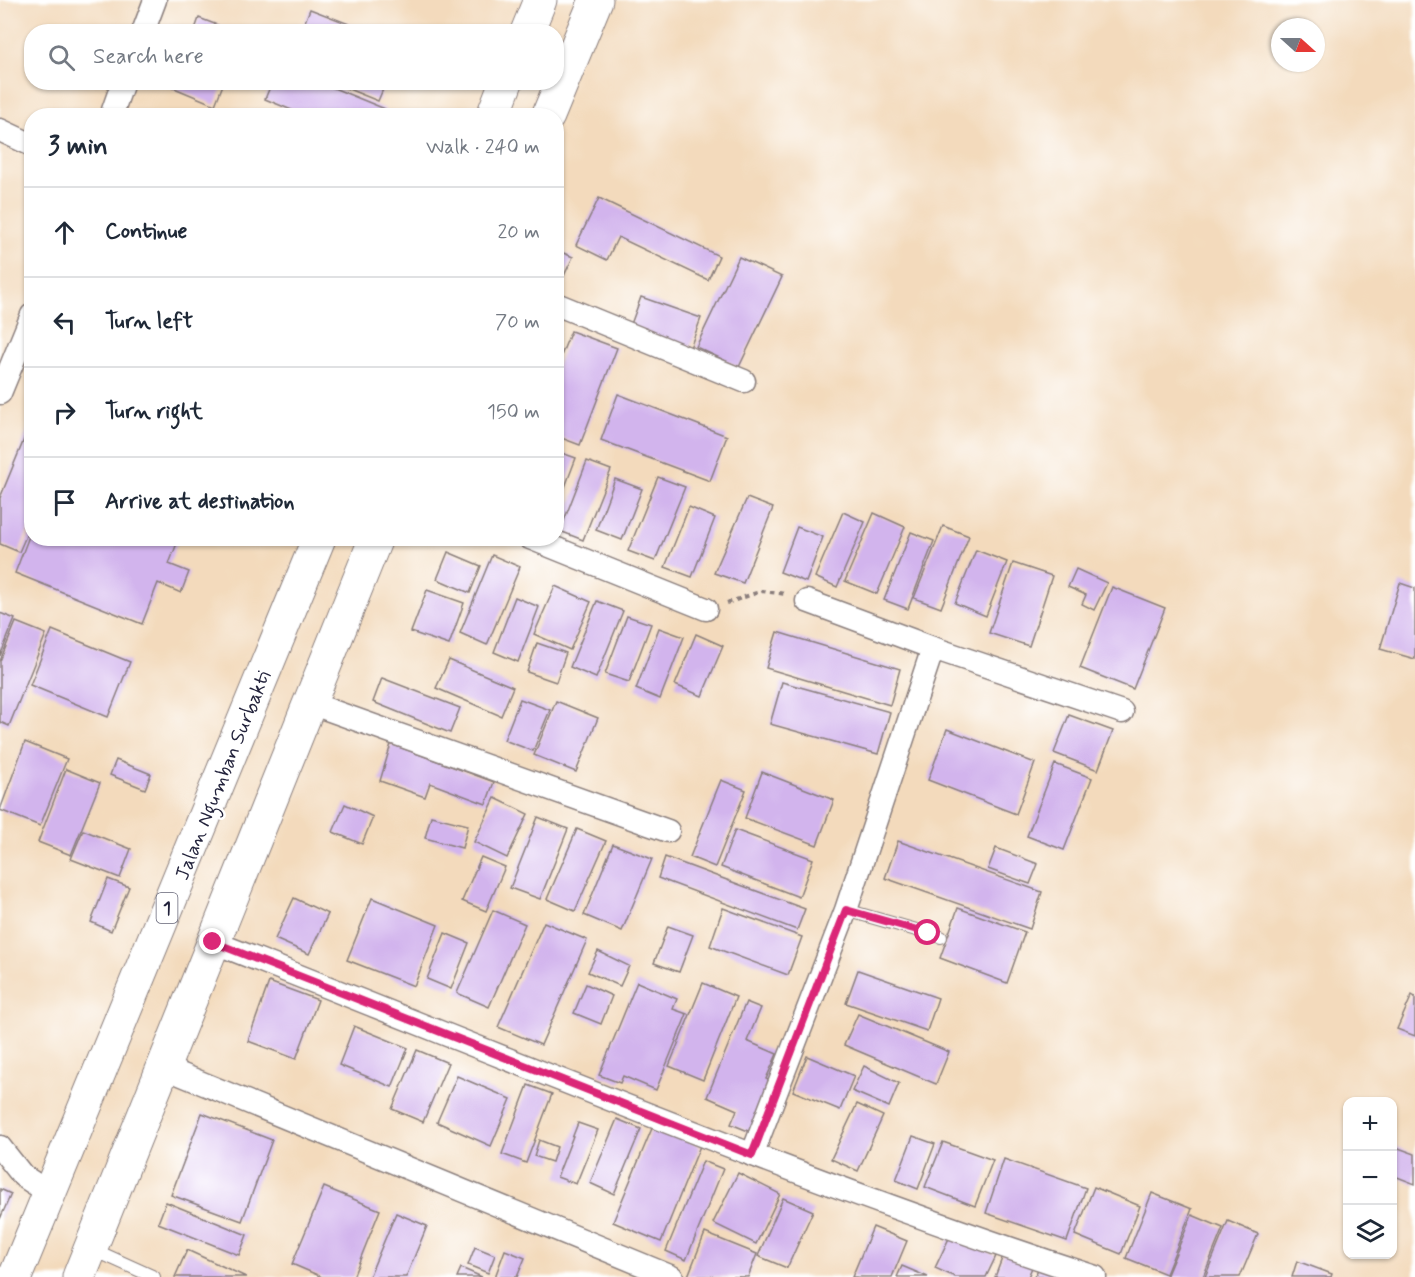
<!DOCTYPE html>
<meta charset="utf-8">
<style>
:root{--surface:#fff;--page:#f6f6f7;--text:#1f2937;--muted:#747a83;--line:#e0e1e3}
body{margin:0;font-family:Mynerve,sans-serif;background:var(--page);color:var(--text)}
.controls{position:absolute;right:18px;bottom:18px;display:grid;overflow:hidden;border-radius:12px;box-shadow:0 2px 4px #0004}
.controls button{width:54px;height:54px;display:grid;place-items:center;padding:0;border:0;border-bottom:2px solid var(--line);background:var(--surface);color:var(--text);font:30px sans-serif}
.compass{position:absolute;left:1271px;top:18px;width:54px;height:54px;border-radius:50%;background:var(--surface);box-shadow:0 2px 4px #0004;rotate:111deg}
.stop{position:absolute;width:18px;height:18px;margin:-14px;border:4px solid #db2777;border-radius:50%;background:#fff}
.stop.end{background:#db2777;border-color:#fff;box-shadow:0 2px 6px #0008}
.list{margin:0;padding:0;list-style:none}
h2{display:flex;justify-content:space-between;align-items:center;height:78px;margin:0;padding:0 24px;font-size:26px}
h2 small{font-size:20px;font-weight:400;color:var(--muted)}
.list li{display:grid;grid-template-columns:39px 1fr auto;gap:18px;align-items:center;box-sizing:border-box;height:90px;padding:0 24px;border-top:2px solid var(--line)}
.list b{display:block;font-size:22px;white-space:nowrap}
.list em{font-size:20px;font-style:normal;color:var(--muted)}
.icon{flex:none;width:33px;height:33px;fill:none;stroke:currentColor;stroke-width:2;stroke-linecap:round;stroke-linejoin:round}
.map{position:relative;flex:none;width:1415px;height:1277px;overflow:hidden}
.search{position:absolute;background:var(--surface);box-shadow:0 2px 4px #0004;left:24px;top:24px;width:540px;height:66px;display:flex;align-items:center;gap:15px;box-sizing:border-box;padding:0 21px;border-radius:24px;color:var(--muted);font-size:22px}
.panel{position:absolute;background:var(--surface);box-shadow:0 2px 4px #0004;left:24px;top:108px;width:540px;height:438px;border-radius:24px}
.map>svg:first-child{display:block}
.building{fill:#d2b4ed}
.lines{fill:none;stroke-linecap:round;stroke-linejoin:round}
.lane-casing{stroke:#8a7e7c;stroke-width:14}
.street-casing{stroke:#8a7e7c;stroke-width:25}
.highway-casing{stroke:#8a7e7c;stroke-width:35}
.path{stroke:#8a7e7c;stroke-width:4;stroke-dasharray:4.5 4.5;stroke-linecap:butt}
.lane{stroke:#fff;stroke-width:12}
.street{stroke:#fff;stroke-width:22}
.highway{stroke:#fff;stroke-width:33}
.route{stroke:#db2777;stroke-width:8}
.labels{text-anchor:middle;stroke-width:5;stroke-linejoin:round;paint-order:stroke}
.shield{fill:#fff;stroke:#646476;stroke-width:1.5}
.shield-label{font-size:18px;font-weight:bold;fill:#22223b}
.street-label{font-size:20px;fill:#22223b;stroke:#fff}
</style>
<div class="map">
<svg width="1415" height="1277" viewBox="0 0 1415 1277">
<rect width="100%" height="100%" fill="#fff"/>
<filter id="ink" filterUnits="userSpaceOnUse"><feTurbulence type="fractalNoise" baseFrequency=".0167" numOctaves="2"/><feDisplacementMap in="SourceGraphic" scale="12" xChannelSelector="R" yChannelSelector="G"/><feConvolveMatrix kernelMatrix="1 2 1 2 8 2 1 2 1" color-interpolation-filters="sRGB"/></filter>
<filter id="wash" filterUnits="userSpaceOnUse"><feTurbulence type="fractalNoise" baseFrequency=".008" numOctaves="4" result="noise"/><feDisplacementMap in="SourceGraphic" scale="24" xChannelSelector="R" yChannelSelector="G"/><feGaussianBlur stdDeviation="1.35" result="paint"/><feColorMatrix in="noise" values="0 0 0 0 0 0 0 0 0 0 0 0 0 0 0 0 0 1.4 0 .05"/><feComposite in="paint" operator="in"/></filter>
<g filter="url(#wash)">
<rect width="100%" height="100%" fill="#f3dabc"/>
<g id="blocks">
<!-- building -->
<g class="building">
<path d="M310 9 367 31V32H301Z"/>
<path d="M199 18 233 31V32H194Z"/>
<path d="M174 82H224L215 105 172 87Z"/>
<path d="M272 82H319L385 109 383 116H306L265 99Z"/>
<path d="M331 82H386L378 101Z"/>
<path d="M599 198 719 256 708 280 618 237 607 260 576 245Z"/>
<path d="M556 250 573 257 558 288H556Z"/>
<path d="M739 257 782 277 739 367 696 347Z"/>
<path d="M641 297 701 318 690 348 630 327Z"/>
<path d="M571 331 617 348 580 445 556 436V368Z"/>
<path d="M618 394 727 436 710 481 601 440Z"/>
<path d="M32 420V522L19 552 0 544V498Z"/>
<path d="M556 451 576 458 557 508H556Z"/>
<path d="M587 461 611 470 583 540 560 531Z"/>
<path d="M658 477 685 487 655 561 628 551Z"/>
<path d="M615 479 642 489 622 540 596 530Z"/>
<path d="M747 498 773 508 743 583 714 573Z"/>
<path d="M689 507 715 518 692 577 665 567Z"/>
<path d="M843 512 865 522 837 587 815 577Z"/>
<path d="M874 513 905 527 877 594 845 581Z"/>
<path d="M943 526 969 536 941 608 914 598Z"/>
<path d="M797 527 823 537 806 582 780 572Z"/>
<path d="M31 531 32 538H179L169 564 189 572 181 593 158 583 142 624 15 573Z"/>
<path d="M911 532 934 541 908 609 884 600Z"/>
<path d="M976 550 1007 562 986 616 955 603Z"/>
<path d="M448 552 481 566 470 593 437 579Z"/>
<path d="M492 555 520 567 487 645 460 633Z"/>
<path d="M1013 563 1052 576 1029 646 989 633Z"/>
<path d="M1076 569 1107 583 1094 610 1082 604 1086 595 1068 587Z"/>
<path d="M1400 583 1415 588V659L1380 649Z"/>
<path d="M555 586 591 602 570 650 534 634Z"/>
<path d="M1112 587 1165 608 1133 689 1080 668Z"/>
<path d="M427 590 464 603 449 645 411 632Z"/>
<path d="M515 597 539 607 518 662 494 652Z"/>
<path d="M597 601 623 611 596 678 570 667Z"/>
<path d="M0 613 15 619 0 656Z"/>
<path d="M627 616 651 624 629 682 605 674Z"/>
<path d="M16 622 46 634 9 726 0 722V661Z"/>
<path d="M659 628 684 637 660 699 636 689Z"/>
<path d="M52 630 130 662 108 717 30 685Z"/>
<path d="M777 632 900 669 890 705 766 668Z"/>
<path d="M696 634 723 646 702 696 675 685Z"/>
<path d="M537 643 566 653 556 682 527 672Z"/>
<path d="M449 660 513 687 501 716 436 688Z"/>
<path d="M382 678 460 708 450 733 373 702Z"/>
<path d="M782 682 890 712 878 754 770 724Z"/>
<path d="M520 699 550 710 533 751 504 740Z"/>
<path d="M556 701 598 718 576 772 534 755Z"/>
<path d="M1069 715 1113 731 1098 770 1054 753Z"/>
<path d="M947 729 1035 763 1016 814 928 780Z"/>
<path d="M25 742 67 759 40 826 0 810Z"/>
<path d="M391 744 494 782 486 804 430 783 425 797 380 781Z"/>
<path d="M116 760 151 774 145 789 110 775Z"/>
<path d="M1055 764 1092 778 1064 850 1027 836Z"/>
<path d="M66 769 100 783 71 855 38 842Z"/>
<path d="M762 772 834 800 817 845 745 818Z"/>
<path d="M721 780 746 790 715 867 690 857Z"/>
<path d="M495 798 528 814 507 858 474 842Z"/>
<path d="M345 804 373 817 362 844 333 832Z"/>
<path d="M431 816 468 825 462 848 425 838Z"/>
<path d="M538 817 568 829 540 899 510 888Z"/>
<path d="M577 829 606 841 575 911 547 899Z"/>
<path d="M83 830 131 849 120 878 71 859Z"/>
<path d="M735 830 813 859 799 897 721 867Z"/>
<path d="M898 841 1042 892 1030 929 885 878Z"/>
<path d="M613 844 652 859 622 931 584 915Z"/>
<path d="M996 848 1038 864 1030 884 988 869Z"/>
<path d="M481 857 505 867 486 911 462 901Z"/>
<path d="M665 857 805 909 797 930 658 878Z"/>
<path d="M108 879 129 887 111 931 91 922Z"/>
<path d="M294 898 328 914 309 954 275 939Z"/>
<path d="M372 898 438 925 414 986 347 960Z"/>
<path d="M723 908 802 937 788 975 710 946Z"/>
<path d="M958 908 1025 932 1007 983 940 958Z"/>
<path d="M493 910 525 924 489 1007 457 993Z"/>
<path d="M544 922 587 940 541 1045 498 1027Z"/>
<path d="M668 926 693 935 679 972 654 963Z"/>
<path d="M445 933 469 943 451 989 427 979Z"/>
<path d="M598 951 629 966 620 986 588 972Z"/>
<path d="M858 970 938 998 927 1031 846 1003Z"/>
<path d="M269 982 318 1000 296 1059 248 1041Z"/>
<path d="M637 982 677 999 673 1009 687 1014 656 1090 623 1076 620 1083 599 1075Z"/>
<path d="M703 983 736 997 703 1080 669 1066Z"/>
<path d="M586 984 612 996 601 1024 574 1013Z"/>
<path d="M1412 995 1415 997V1036L1397 1029Z"/>
<path d="M746 1002 761 1008 747 1041 777 1054 766 1079 774 1083 753 1133 731 1124 737 1110 707 1097Z"/>
<path d="M858 1014 949 1052 936 1084 844 1045Z"/>
<path d="M354 1026 408 1048 392 1087 339 1065Z"/>
<path d="M417 1050 448 1063 423 1122 392 1109Z"/>
<path d="M807 1056 854 1076 840 1110 793 1091Z"/>
<path d="M864 1066 899 1083 889 1107 852 1091Z"/>
<path d="M457 1076 511 1099 491 1146 437 1122Z"/>
<path d="M528 1085 552 1094 526 1163 502 1154Z"/>
<path d="M857 1104 883 1116 858 1171 831 1159Z"/>
<path d="M202 1113 272 1140 242 1221 171 1195Z"/>
<path d="M617 1119 641 1129 614 1194 590 1183Z"/>
<path d="M578 1123 598 1130 576 1184 557 1177Z"/>
<path d="M653 1126 700 1146 661 1242 613 1222Z"/>
<path d="M913 1136 935 1144 918 1189 896 1180Z"/>
<path d="M539 1140 557 1147 552 1162 534 1156Z"/>
<path d="M943 1142 993 1160 975 1206 925 1187Z"/>
<path d="M1393 1146 1415 1154V1184L1392 1175Z"/>
<path d="M1004 1159 1086 1188 1067 1241 986 1213Z"/>
<path d="M703 1161 723 1169 686 1260 666 1251Z"/>
<path d="M738 1173 780 1194 756 1244 713 1223Z"/>
<path d="M324 1187 380 1210 353 1277H322L292 1264Z"/>
<path d="M1094 1187 1140 1206 1121 1254 1075 1235Z"/>
<path d="M0 1189 11 1194 0 1219Z"/>
<path d="M1152 1193 1192 1209 1166 1274 1126 1258Z"/>
<path d="M783 1198 813 1211 787 1268 758 1256Z"/>
<path d="M166 1202 247 1235 239 1255 158 1223Z"/>
<path d="M396 1213 427 1226 406 1277H369Z"/>
<path d="M1192 1215 1223 1228 1203 1277H1166Z"/>
<path d="M1228 1221 1258 1234 1240 1277H1205Z"/>
<path d="M873 1227 907 1241 892 1277H852Z"/>
<path d="M705 1233 757 1254 748 1277 688 1276Z"/>
<path d="M951 1234 996 1256 986 1277H955L935 1268Z"/>
<path d="M475 1247 495 1255 488 1273 468 1265Z"/>
<path d="M187 1250 246 1277H175Z"/>
<path d="M505 1250 525 1258 517 1277H495Z"/>
<path d="M1004 1253 1033 1265 1028 1277H995Z"/>
<path d="M1297 1261 1332 1274 1331 1277H1292Z"/>
<path d="M1041 1264 1070 1277H1034Z"/>
<path d="M902 1266 928 1277H897Z"/>
<path d="M461 1268 482 1277H457Z"/>
</g>
</g>
</g>
<g filter="url(#ink)">
<use href="#blocks" fill-opacity="0" stroke="#8a7e7c" stroke-width="1.5"/>
<g class="lines">
<defs>
<g id="lane">
<path d="M846 910 941 937"/>
<path d="M92 1249 154 1277"/>
</g>
<g id="street">
<path d="M143 32 155 0"/>
<path d="M111 116 123 82"/>
<path d="M0 130 32 145"/>
<path d="M556 304 744 381"/>
<path d="M0 393 32 315"/>
<path d="M530 538 706 609"/>
<path d="M807 601 933 648 1122 712"/>
<path d="M310 703 668 831"/>
<path d="M213 942C506 1057 796 1179 1095 1277"/>
<path d="M163 1067 672 1277"/>
<path d="M0 1147 23 1176 49 1193"/>
<path d="M752 1155 846 910 933 648"/>
</g>
<g id="highway">
<path d="M527 32 540 0"/>
<path d="M493 116 506 82"/>
<path d="M548 116 596 0"/>
<path d="M15 1277 319 538"/>
<path d="M79 1277 376 538"/>
</g>
</defs>
<!-- lane casing -->
<use href="#lane" class="lane-casing"/>
<!-- street casing -->
<use href="#street" class="street-casing"/>
<!-- highway casing -->
<use href="#highway" class="highway-casing"/>
<!-- path -->
<path class="path" d="M727 603 762 591 786 594"/>
<!-- lane -->
<use href="#lane" class="lane"/>
<!-- street -->
<use href="#street" class="street"/>
<!-- highway -->
<use href="#highway" class="highway"/>
</g>
</g>
<g class="lines" filter="url(#ink)">
<!-- route -->
<path class="route" d="M213 942 752 1155 846 910 928 933"/>
</g>
<g class="labels">
<!-- shield labels -->
<rect class="shield" x="156.5" y="893" width="21" height="30" rx="4.5"/>
<g class="shield-label">
<text x="167" y="914">1</text>
</g>
<!-- street labels -->
<g class="street-label">
<text transform="translate(222 775) rotate(-68)" y="7">Jalan Ngumban Surbakti</text>
</g>
</g>
</svg>
<div class="controls">
<button>+</button>
<button>−</button>
<button><svg class="icon" aria-label="layers" viewBox="0 0 24 24"><path d="M12 4l9 5-9 5-9-5zM3 14l9 5 9-5"/></svg></button>
</div>
<svg class="compass" viewBox="-18 -18 36 36"><path d="M0-13l5 13h-10z" fill="#e53935"/><path d="M0 13l5-13h-10z" fill="#747a83"/></svg>
<div class="stop" style="left:928px;top:933px"></div>
<div class="stop end" style="left:213px;top:942px"></div>
<div class="search"><svg class="icon" aria-label="search" viewBox="0 0 24 24"><circle cx="10" cy="10" r="6"/><path d="M15 15l6 6"/></svg>Search here</div>
<section class="panel">
<h2>3 min<small>Walk · 240 m</small></h2>
<ul class="list">
<li><svg class="icon" aria-label="ahead" viewBox="0 0 24 24"><path d="M12 20V5M6 11l6-6 6 6"/></svg><div><b>Continue</b></div><em>20 m</em></li>
<li><svg class="icon" aria-label="left" viewBox="0 0 24 24"><path d="M17 20v-9H6M10 6l-5 5 5 5"/></svg><div><b>Turn left</b></div><em>70 m</em></li>
<li><svg class="icon" aria-label="right" viewBox="0 0 24 24"><path d="M7 20v-9h11M14 6l5 5-5 5"/></svg><div><b>Turn right</b></div><em>150 m</em></li>
<li><svg class="icon" aria-label="arrive" viewBox="0 0 24 24"><path d="M6 21V4h12l-3 4 3 4H6"/></svg><div><b>Arrive at destination</b></div></li>
</ul>
</section>
</div>
